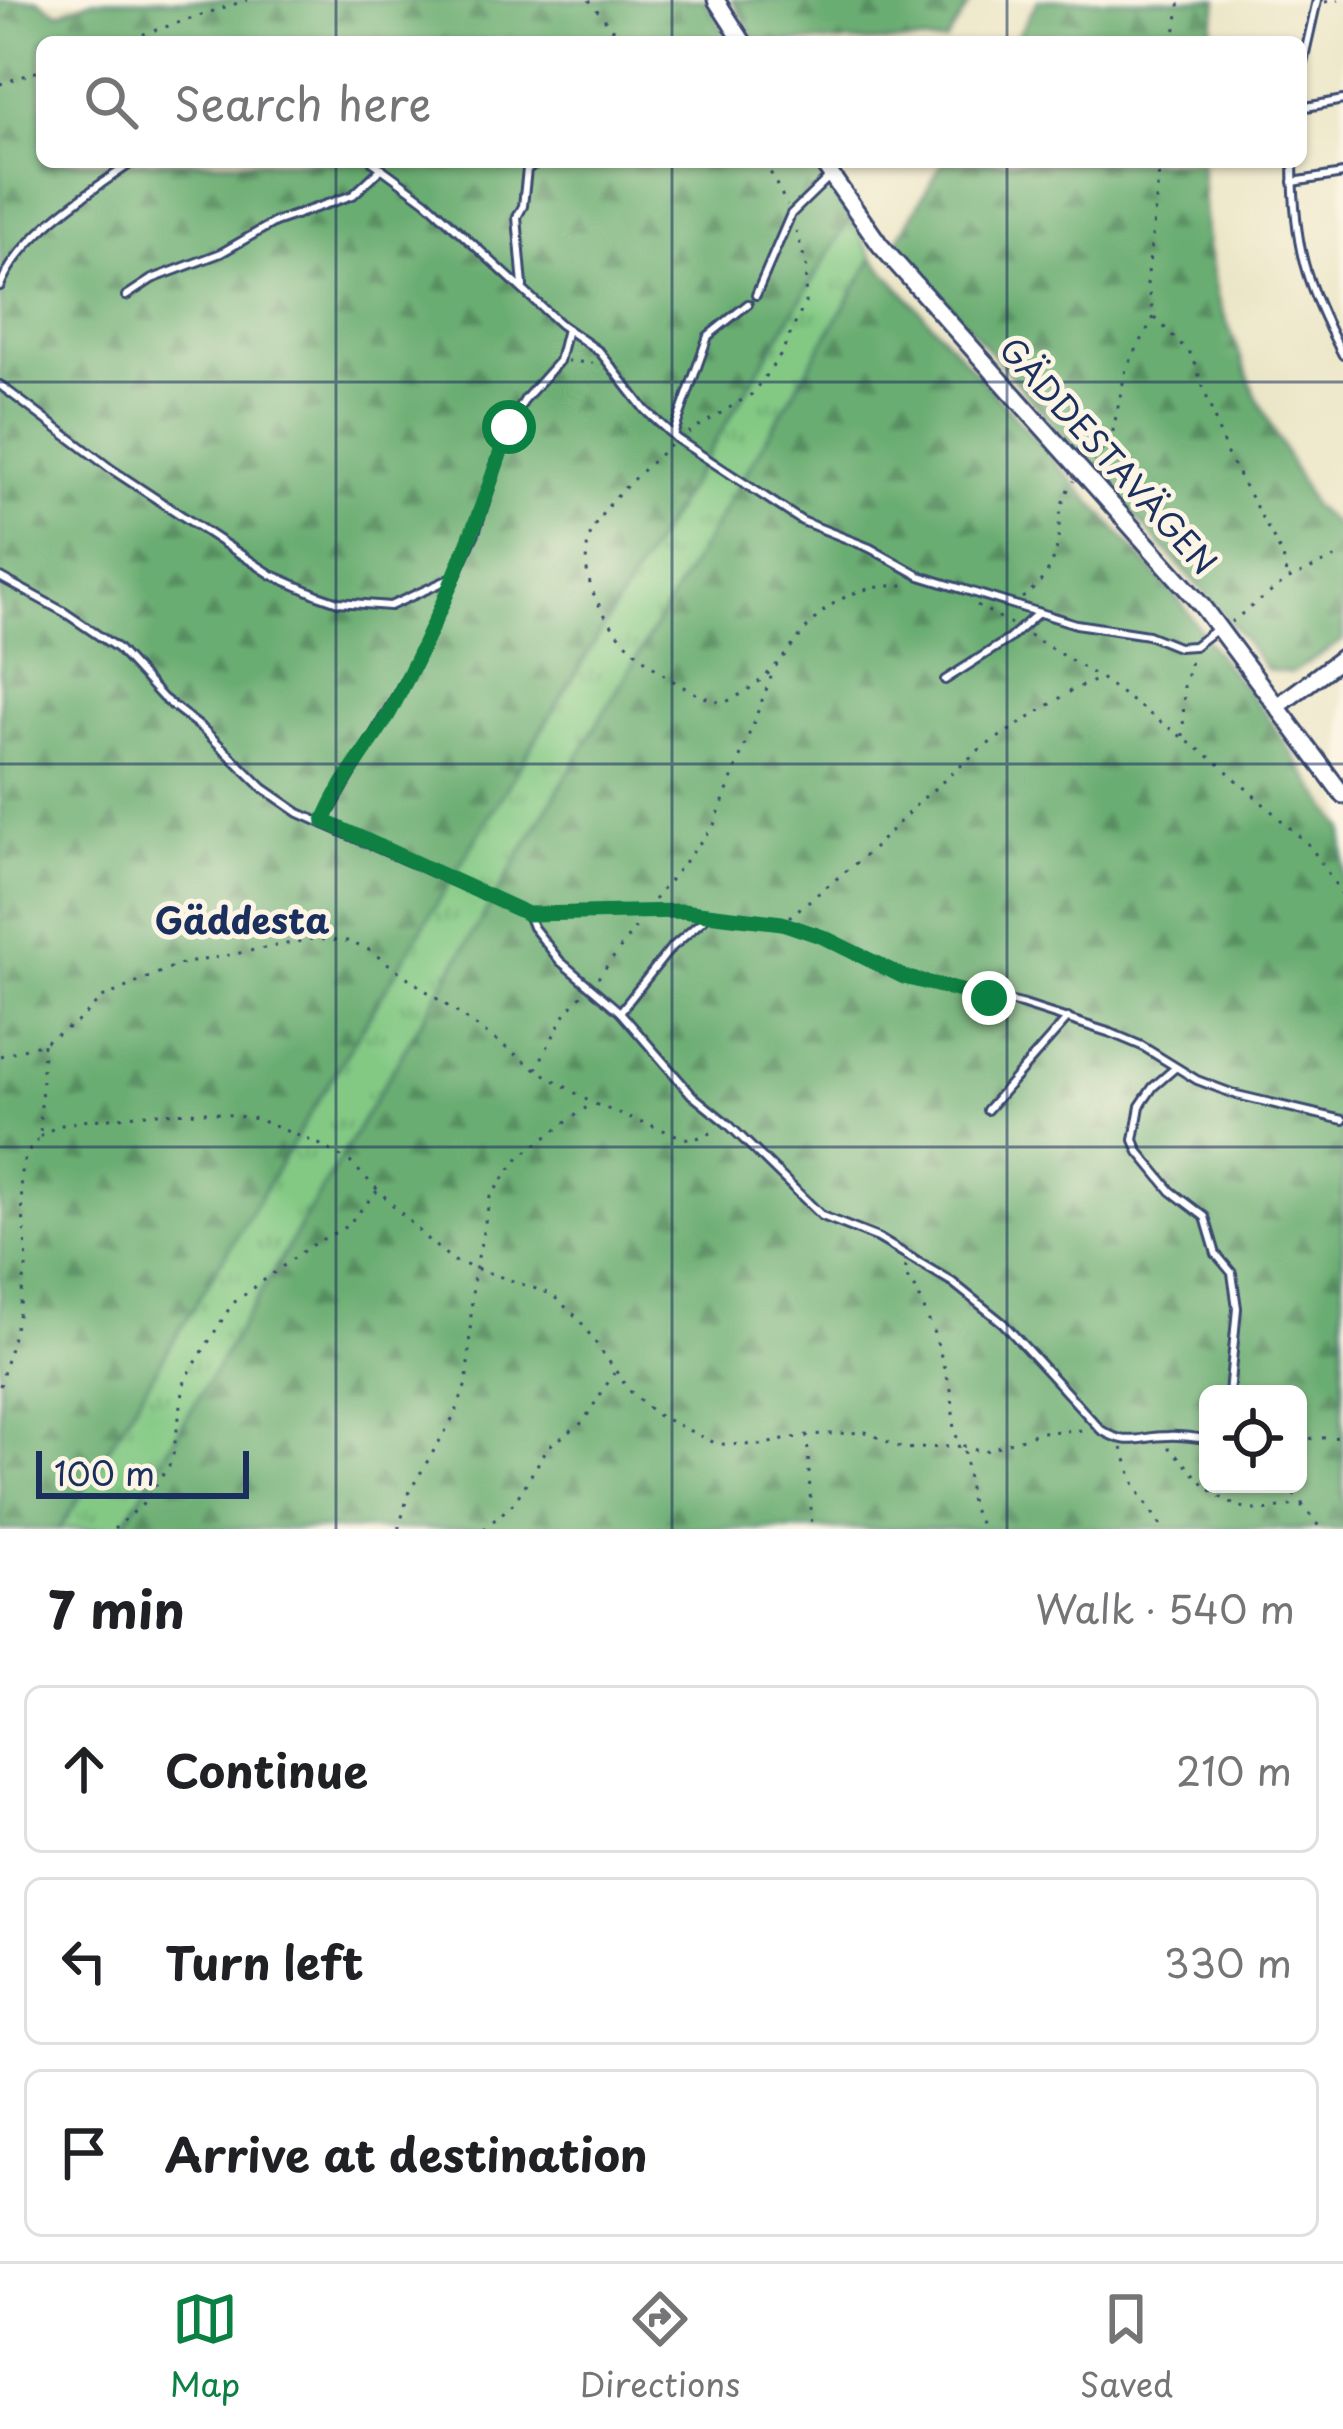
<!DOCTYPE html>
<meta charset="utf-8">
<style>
:root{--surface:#fff;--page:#f2f2f2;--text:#202124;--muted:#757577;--line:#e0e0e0;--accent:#0b8043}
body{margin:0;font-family:"Playpen Sans",sans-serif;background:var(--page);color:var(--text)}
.controls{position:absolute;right:36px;bottom:36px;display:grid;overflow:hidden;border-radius:18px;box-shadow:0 3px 9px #0004}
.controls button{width:108px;height:108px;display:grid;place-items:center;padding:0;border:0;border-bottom:3px solid var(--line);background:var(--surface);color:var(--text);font:60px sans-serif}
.scale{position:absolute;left:36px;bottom:30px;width:213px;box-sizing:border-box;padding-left:12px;border:6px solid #1b2f5e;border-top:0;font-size:33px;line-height:42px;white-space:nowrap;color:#1b2f5e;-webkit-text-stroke:9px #fcf5e5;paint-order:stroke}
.stop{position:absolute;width:36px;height:36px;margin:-27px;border:9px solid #0b8043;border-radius:50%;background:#fff}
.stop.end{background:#0b8043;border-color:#fff;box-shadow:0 3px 12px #0008}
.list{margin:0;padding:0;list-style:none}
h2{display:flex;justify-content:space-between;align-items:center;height:156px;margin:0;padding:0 48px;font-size:51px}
h2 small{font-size:39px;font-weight:400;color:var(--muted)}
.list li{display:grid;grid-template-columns:78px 1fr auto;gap:36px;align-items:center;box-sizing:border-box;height:168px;margin:0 24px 24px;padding:0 24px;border:3px solid var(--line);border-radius:18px}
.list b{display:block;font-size:45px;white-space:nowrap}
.list em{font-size:39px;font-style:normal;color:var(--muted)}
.icon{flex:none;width:66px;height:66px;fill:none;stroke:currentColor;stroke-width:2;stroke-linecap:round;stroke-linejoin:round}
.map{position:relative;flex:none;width:1343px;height:1529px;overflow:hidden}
.search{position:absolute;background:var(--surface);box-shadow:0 3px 9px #0004;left:36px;right:36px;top:36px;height:132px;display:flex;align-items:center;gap:30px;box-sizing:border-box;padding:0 42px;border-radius:18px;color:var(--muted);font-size:45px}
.sheet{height:732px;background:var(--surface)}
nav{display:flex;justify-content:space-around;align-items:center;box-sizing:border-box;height:168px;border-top:3px solid var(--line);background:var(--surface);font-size:33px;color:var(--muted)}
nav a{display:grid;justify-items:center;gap:6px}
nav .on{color:var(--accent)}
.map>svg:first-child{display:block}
.grass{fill:url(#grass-tufts);stroke:#4f7c71;stroke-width:3}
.forest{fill:url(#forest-firs);stroke:#426e68;stroke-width:3;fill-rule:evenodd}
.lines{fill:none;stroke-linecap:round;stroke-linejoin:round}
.service-casing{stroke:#3a4a6e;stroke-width:12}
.tertiary-casing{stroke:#3a4a6e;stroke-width:21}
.path{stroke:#3a4a6e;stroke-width:3;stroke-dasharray:3 9;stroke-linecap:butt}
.service{stroke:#fff;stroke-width:6}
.tertiary{stroke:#fff;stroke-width:15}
.route{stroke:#0b8043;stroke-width:15}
.grid{fill:none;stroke:#1b2f5e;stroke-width:3;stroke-opacity:0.55}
.labels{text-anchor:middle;stroke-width:10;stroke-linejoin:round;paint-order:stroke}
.street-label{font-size:33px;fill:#1b2f5e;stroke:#fcf5e5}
.neighbourhood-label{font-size:36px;font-weight:bold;fill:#1b2f5e;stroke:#fcf5e5}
</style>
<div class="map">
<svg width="1343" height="1529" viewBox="0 0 1343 1529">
<defs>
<pattern id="grass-tufts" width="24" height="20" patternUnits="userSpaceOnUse" patternTransform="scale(3)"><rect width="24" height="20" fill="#83c984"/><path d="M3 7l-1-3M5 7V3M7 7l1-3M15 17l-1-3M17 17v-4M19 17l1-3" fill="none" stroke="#6aa46f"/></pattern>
<pattern id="forest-firs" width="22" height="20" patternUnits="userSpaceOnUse" patternTransform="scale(3)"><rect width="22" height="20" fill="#6aad72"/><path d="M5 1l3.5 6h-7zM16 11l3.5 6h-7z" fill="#568d61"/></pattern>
</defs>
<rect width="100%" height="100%" fill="#fcf5e5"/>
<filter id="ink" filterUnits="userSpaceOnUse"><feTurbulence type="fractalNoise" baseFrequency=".00833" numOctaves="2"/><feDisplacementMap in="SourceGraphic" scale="24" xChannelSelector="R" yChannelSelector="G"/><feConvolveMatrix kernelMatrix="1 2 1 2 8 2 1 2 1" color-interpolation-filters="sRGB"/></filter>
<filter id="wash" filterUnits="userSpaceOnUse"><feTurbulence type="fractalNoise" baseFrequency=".004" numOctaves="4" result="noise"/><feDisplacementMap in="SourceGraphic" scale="48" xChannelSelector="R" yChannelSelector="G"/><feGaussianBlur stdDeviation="2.7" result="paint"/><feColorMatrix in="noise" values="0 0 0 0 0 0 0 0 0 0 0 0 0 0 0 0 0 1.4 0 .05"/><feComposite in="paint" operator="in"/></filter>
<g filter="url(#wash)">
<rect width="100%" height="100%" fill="#ece6c8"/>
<!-- grass -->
<path class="grass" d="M850 218 873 258 121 1529H60Z"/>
<!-- forest -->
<g class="forest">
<path d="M0 0H38L59 13 93 0H705L730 42H42V162H811L850 218 60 1529H0Z"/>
<path d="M732 0H972L946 42H757Z"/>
<path d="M1038 0H1218L1209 42H1014Z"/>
<path d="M943 162H1201L1206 234 1217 296 1254 392 1313 506 1343 532V640L1292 673 1267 670 1222 612 1088 465 896 243Z"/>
<path d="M873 258 1180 601 1215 652 1265 713 1343 829V1529H121ZM1208 1394H1298V1484H1208Z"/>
</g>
</g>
<g filter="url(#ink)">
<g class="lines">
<defs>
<g id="service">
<path d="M1301 71 1317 0"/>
<path d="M1301 108 1343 100"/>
<path d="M373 162 426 201 560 324 600 352 645 410 677 439 802 521 870 548 920 576 1076 624 1148 635 1178 647 1194 646 1215 630"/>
<path d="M1293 162C1294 245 1304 282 1343 355"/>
<path d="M1293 182 1343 174"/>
<path d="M0 286C20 236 90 191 133 162"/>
<path d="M523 286 517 217 523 206 527 169 540 162"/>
<path d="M756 295 791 214 828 178"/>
<path d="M126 296 152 279 221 253 275 222 353 195 382 168"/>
<path d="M0 385 111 469 272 575 318 595 338 602 390 606 456 576"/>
<path d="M673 435 708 336 748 304"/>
<path d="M0 577 64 612 117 648 163 698 203 729 263 788 299 813 528 914 682 911 782 923 823 937 904 977 1021 1004 1111 1033 1142 1046 1197 1080 1237 1095 1343 1120"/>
<path d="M945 680 1009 639 1038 613"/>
<path d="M324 821 416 662 475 533 509 427 525 399 559 361 567 329"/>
<path d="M528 914 533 927 560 961 620 1012 692 1095 729 1125 822 1216 878 1238 952 1282 1003 1323 1101 1430C1130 1448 1138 1436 1168 1436 1181 1435 1195 1438 1208 1439"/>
<path d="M620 1012 670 949 710 914"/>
<path d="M1175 1068 1153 1087 1140 1106 1134 1140 1139 1152 1171 1191 1205 1217 1216 1254 1232 1273 1237 1308 1229 1394"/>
<path d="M987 1110 1068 1018"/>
</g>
<g id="tertiary">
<path d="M716 0 743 42"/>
<path d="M822 162 880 245 1202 606 1343 795"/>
<path d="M1278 706 1343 657"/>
</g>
</defs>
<!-- service casing -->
<use href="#service" class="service-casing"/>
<!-- tertiary casing -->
<use href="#tertiary" class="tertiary-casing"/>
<!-- path -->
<g class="path">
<path d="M589 0 623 42"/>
<path d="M1325 2 1339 0"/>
<path d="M120 42 247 0"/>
<path d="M1174 42 1180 0"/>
<path d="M0 84 42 70"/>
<path d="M765 162 787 205"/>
<path d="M1155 318 1192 355 1226 452 1283 556 1287 580"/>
<path d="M567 361 593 363"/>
<path d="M688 433 752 394 780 356 805 303 806 264 796 231"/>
<path d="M670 445C646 468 601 505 590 536 566 606 662 689 723 703 811 666 792 584 911 585"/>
<path d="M1093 461 1111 440 1126 369 1154 317 1147 283 1160 162"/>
<path d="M1022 598C1079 557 1044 517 1074 481"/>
<path d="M977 605 1011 624"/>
<path d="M1231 622 1287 580 1343 554"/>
<path d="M1029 635 1100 678 1219 764 1310 846 1343 896"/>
<path d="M1183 736 1184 686 1192 657"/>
<path d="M654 900 714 825 773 672"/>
<path d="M789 917 871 851 919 802 979 750 1071 691 1098 679"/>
<path d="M598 978 639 923"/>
<path d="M0 1056 43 1043 77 1022 102 998 177 965 312 939 347 941 369 950 536 1069 592 1103 684 1138 694 1139 717 1131"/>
<path d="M536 1069 566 1012 583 994"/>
<path d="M40 1137 57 1126 82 1121 156 1113 210 1112 257 1119 321 1145 350 1162 429 1241 454 1261 551 1294 578 1318 630 1391 655 1414 717 1444 760 1445 807 1435 866 1432 904 1449 964 1446 971 1505 983 1529"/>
<path d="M906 1266 905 1275 916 1289 935 1336 952 1393 954 1433 964 1446 982 1452 1040 1432 1086 1430"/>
<path d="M0 1386 18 1317 27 1262 20 1177 25 1156 40 1137 43 1044"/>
<path d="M807 1435 812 1529"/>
<path d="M1298 1439 1343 1437"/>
<path d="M1168 1447C1197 1473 1211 1503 1255 1510 1273 1513 1286 1503 1303 1506L1321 1529"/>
<path d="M1122 1448 1136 1488 1163 1529"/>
<path d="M1286 1484 1304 1506"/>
<path d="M114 1529 143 1504 172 1461 185 1380 232 1304 310 1246 347 1226 377 1191"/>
<path d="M399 1529 408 1494 455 1415 467 1381 473 1282 490 1197 519 1157 591 1104"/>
<path d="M484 1529 514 1503 548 1447 583 1422 614 1373"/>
</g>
<!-- service -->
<use href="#service" class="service"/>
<!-- tertiary -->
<use href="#tertiary" class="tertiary"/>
</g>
</g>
<g class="lines" filter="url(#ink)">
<!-- route -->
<path class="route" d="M509 427C476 529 441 615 391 710 370 748 340 780 324 821L528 914 682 911 782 923 823 937 904 977 989 998"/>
</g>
<!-- grid -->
<path class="grid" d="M336 0V42M672 0V42M1007 0V42M336 162V1529M672 162V1529M1007 162V1529M0 382H1343M0 764H1343M0 1147H1343"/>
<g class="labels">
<!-- street labels -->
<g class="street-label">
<text transform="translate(1108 456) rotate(48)" y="12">GÄDDESTAVÄGEN</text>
</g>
<!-- neighbourhood labels -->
<g class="neighbourhood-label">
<text x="242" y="934">Gäddesta</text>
</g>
</g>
</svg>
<div class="controls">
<button><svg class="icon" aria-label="locate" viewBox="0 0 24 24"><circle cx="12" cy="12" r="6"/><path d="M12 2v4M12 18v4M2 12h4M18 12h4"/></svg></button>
</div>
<div class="scale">100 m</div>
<div class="stop" style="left:509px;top:427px"></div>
<div class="stop end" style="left:989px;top:998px"></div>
<div class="search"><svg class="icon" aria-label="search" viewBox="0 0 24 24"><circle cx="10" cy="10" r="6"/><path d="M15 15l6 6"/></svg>Search here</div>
</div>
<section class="sheet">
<h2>7 min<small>Walk · 540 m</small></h2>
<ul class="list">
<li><svg class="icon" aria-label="ahead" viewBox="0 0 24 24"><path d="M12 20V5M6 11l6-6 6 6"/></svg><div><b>Continue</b></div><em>210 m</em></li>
<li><svg class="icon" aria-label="left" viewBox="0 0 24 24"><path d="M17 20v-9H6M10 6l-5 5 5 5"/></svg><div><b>Turn left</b></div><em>330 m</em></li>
<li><svg class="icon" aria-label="arrive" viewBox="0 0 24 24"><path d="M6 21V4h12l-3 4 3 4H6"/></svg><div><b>Arrive at destination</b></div></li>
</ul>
</section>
<nav>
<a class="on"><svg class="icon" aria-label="map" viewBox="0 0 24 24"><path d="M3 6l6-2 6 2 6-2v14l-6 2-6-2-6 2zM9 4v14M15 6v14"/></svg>Map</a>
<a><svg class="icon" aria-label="directions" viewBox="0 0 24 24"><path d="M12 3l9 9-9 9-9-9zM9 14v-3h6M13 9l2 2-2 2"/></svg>Directions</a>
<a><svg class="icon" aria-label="saved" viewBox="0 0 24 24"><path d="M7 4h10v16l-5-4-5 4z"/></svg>Saved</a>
</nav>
